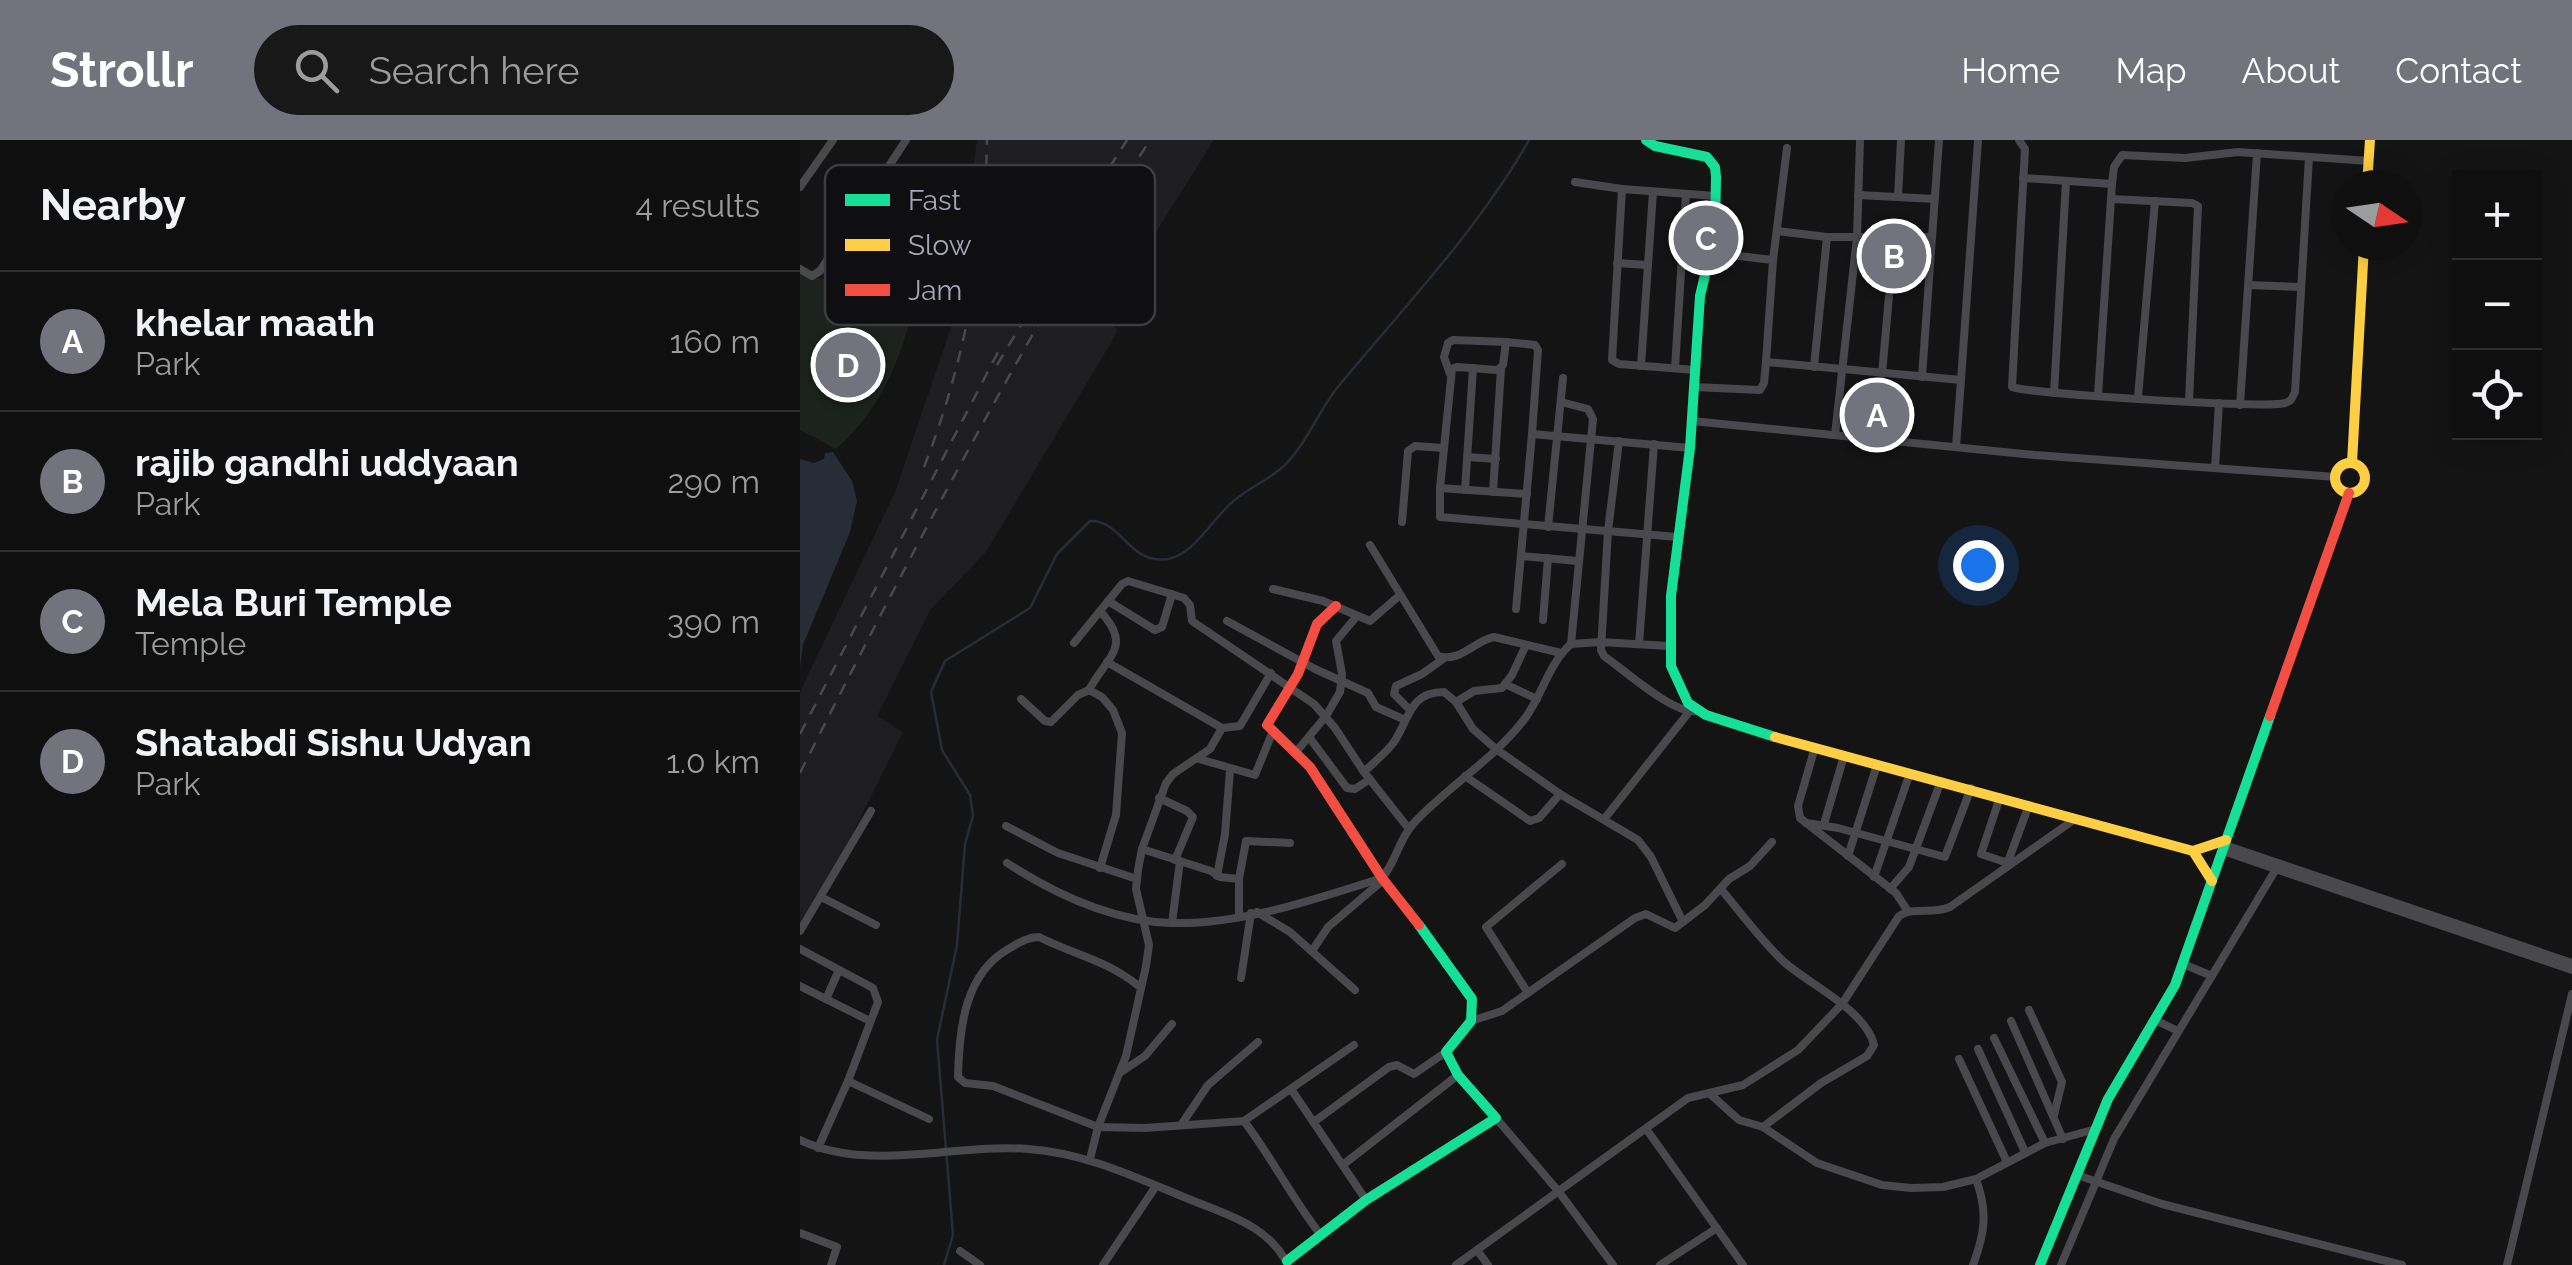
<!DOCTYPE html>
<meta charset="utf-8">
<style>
:root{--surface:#0f0f0f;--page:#181818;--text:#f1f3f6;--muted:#9b9c9e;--line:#2f2f2f;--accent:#72737d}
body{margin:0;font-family:Raleway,sans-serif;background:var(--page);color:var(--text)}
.controls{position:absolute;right:30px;top:30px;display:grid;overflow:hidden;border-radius:0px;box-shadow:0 5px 25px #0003}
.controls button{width:90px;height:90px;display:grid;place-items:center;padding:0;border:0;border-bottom:2px solid var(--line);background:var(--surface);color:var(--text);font:50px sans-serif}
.compass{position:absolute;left:1532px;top:30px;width:90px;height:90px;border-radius:50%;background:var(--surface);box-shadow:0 5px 25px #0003;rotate:103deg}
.you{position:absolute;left:1178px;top:425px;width:35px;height:35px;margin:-25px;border:8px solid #fff;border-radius:50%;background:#1a73e8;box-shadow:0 0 0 15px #1a73e833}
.badge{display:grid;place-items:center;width:65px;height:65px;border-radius:50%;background:var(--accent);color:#fff;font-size:32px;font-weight:700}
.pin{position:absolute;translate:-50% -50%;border:5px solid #fff;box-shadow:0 2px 10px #0006}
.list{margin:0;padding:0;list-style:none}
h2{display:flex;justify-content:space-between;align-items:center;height:130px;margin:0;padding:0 40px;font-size:42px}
h2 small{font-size:32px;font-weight:400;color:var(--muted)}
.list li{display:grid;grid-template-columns:65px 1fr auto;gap:30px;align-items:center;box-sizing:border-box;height:140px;padding:0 40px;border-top:2px solid var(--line)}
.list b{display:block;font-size:38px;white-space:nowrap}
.list p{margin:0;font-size:32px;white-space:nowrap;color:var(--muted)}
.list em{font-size:32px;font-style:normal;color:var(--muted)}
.icon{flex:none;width:55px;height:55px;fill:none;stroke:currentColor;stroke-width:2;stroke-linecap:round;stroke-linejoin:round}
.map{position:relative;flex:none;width:1772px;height:1125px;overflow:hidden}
header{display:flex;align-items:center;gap:60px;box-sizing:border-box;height:140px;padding:0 50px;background:var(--accent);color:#fff}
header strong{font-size:48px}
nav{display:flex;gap:55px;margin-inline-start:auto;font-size:35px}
.search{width:700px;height:90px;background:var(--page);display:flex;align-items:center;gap:25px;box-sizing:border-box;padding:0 35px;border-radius:55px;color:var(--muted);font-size:38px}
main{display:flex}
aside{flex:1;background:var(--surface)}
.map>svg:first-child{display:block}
.built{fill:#1e1e20}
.green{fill:#1c231e}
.water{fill:#272d37}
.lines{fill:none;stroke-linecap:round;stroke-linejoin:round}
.stream{stroke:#272d37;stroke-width:2.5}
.street{stroke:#48484d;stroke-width:8}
.fast{stroke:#16e098;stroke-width:10}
.slow{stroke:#ffcf43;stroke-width:10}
.jam{stroke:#f24e42;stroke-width:10}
.rail{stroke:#49494d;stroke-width:2.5;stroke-dasharray:12 10;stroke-linecap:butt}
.key{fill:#0f0e10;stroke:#3c3c42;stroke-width:2.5}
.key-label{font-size:28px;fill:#a4a6b6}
</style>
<header>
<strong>Strollr</strong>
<div class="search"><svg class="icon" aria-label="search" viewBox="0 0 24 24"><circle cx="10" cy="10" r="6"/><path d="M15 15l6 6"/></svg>Search here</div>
<nav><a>Home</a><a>Map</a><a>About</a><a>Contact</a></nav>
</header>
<main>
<aside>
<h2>Nearby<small>4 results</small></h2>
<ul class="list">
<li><span class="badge">A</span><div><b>khelar maath</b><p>Park</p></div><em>160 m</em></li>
<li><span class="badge">B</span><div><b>rajib gandhi uddyaan</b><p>Park</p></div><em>290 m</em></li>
<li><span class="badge">C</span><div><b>Mela Buri Temple</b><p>Temple</p></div><em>390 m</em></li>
<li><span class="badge">D</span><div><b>Shatabdi Sishu Udyan</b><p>Park</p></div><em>1.0 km</em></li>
</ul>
</aside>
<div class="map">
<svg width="1772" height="1125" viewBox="0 0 1772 1125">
<rect width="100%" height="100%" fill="#141414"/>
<!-- built -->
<path class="built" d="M177 0H414L305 173 318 191 186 412 131 469 77 576 103 592 36 727 0 788V552L95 352 151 187Z"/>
<!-- green -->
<g class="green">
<path d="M1072 97 1122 98 1129 105 1124 137 1115 145 1068 141 1058 133 1062 106Z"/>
<path d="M0 126 19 138 116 154C104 213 82 269 36 309L0 290Z"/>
</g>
<!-- water -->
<path class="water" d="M33 312 52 341 57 361 50 392 3 505 0 527V319L14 323 24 319 25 313Z"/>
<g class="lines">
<!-- stream -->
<path class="stream" d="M144 1125 153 1095 137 900 157 805 165 704 173 676 170 655 142 610 131 552 145 521 230 468 257 414 290 381C323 380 328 425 368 419 396 414 414 375 436 359 452 346 472 338 486 324 508 301 518 272 537 248 603 168 678 90 729 0"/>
<!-- street -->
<g class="street">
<path d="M1219 0 1225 9 1212 247C1232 254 1470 269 1485 263 1492 261 1492 258 1495 252L1509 17"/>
<path d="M1223 38 1312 44"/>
<path d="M775 42 822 49"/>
<path d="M0 47 33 0"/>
<path d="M1058 55 1135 59"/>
<path d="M1098 57 1101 0"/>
<path d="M1311 59 1392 63 1398 66 1389 261"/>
<path d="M977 91 1027 97H1132"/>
<path d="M913 113 973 120 966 222 1161 240 1156 307"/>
<path d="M973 120 987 8"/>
<path d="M817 123 848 125"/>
<path d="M0 129 12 136 20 131 106 0"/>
<path d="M1448 145 1501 147"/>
<path d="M841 226 853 52"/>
<path d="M1014 227 1027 97"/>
<path d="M875 228 886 54"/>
<path d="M895 230 819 224 812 220 822 49 915 56"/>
<path d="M650 234 644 217 648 203 653 200 706 202"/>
<path d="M1082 234 1089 156"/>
<path d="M1122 237 1139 0"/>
<path d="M1161 240 1178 0"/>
<path d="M894 247 960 250 964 243 966 222"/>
<path d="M1254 253 1266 42"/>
<path d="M1298 255 1312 44 1314 27 1322 15 1385 18 1438 12 1569 21"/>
<path d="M1338 257 1355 61"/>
<path d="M761 262 788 269 793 279 771 504 800 502 869 506"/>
<path d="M1440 265 1457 13"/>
<path d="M892 281 1235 315 1536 337"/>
<path d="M732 294 738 210 735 205 706 202 703 225 698 230 657 227 652 229 640 348V377L878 397"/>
<path d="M1035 295 1057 97 1060 0"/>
<path d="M819 301 808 391 801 510 804 516C824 530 873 574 896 571"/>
<path d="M667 317 696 319"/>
<path d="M1415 328 1419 263"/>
<path d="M640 348 727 354"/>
<path d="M665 350 673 228"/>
<path d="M693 352 701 229"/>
<path d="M602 382 608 311 615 306 644 308"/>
<path d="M748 387 763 238"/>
<path d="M570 405 638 516C660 523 674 501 694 497L761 513"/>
<path d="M722 416 778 421"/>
<path d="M473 449 523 461 570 481 600 455"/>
<path d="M308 461 355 490 362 487 372 454"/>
<path d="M716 469 732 294 890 308"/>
<path d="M743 480 748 418"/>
<path d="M427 481 515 529 568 553 576 567 603 579"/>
<path d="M274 503 322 444 328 441 384 458 390 465 392 481 514 564 535 588 564 632 609 689"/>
<path d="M839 504 854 304"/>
<path d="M307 522 422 588 440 586 471 533"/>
<path d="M705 544 737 559"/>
<path d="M289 550C308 515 333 507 300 471"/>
<path d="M221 559 245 581 251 582 278 555 289 550 302 557 313 570 322 593 316 675 300 728"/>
<path d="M656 562 674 551 702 548 712 535 726 505"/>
<path d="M609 569 594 554 596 546 622 534 643 519"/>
<path d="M509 597 547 648 555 649 570 639"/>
<path d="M1015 607 998 666 1000 678 1096 753 1107 770"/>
<path d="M497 611 526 576 540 552 542 534 536 501 556 477"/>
<path d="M399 619 455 635 473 591"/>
<path d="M564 632C574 622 586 613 594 602 609 580 609 552 644 552L656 562 673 589 696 609 760 654 838 700 851 717 883 782"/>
<path d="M665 636 730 681 739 678 760 654"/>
<path d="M1200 657 1181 714 1208 723"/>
<path d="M359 658 387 671 393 677 375 720"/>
<path d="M805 678 889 572"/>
<path d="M1006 683 1038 688 1145 717 1171 648"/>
<path d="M1024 684 1044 616"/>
<path d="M206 686 258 713 337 739"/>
<path d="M1425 705 1772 823"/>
<path d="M342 709 411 731 420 737 439 739"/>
<path d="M1423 711 1772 830"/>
<path d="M1048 716 1077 625"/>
<path d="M207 723C255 754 312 781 371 783 441 785 516 759 582 738 596 722 598 701 613 684 648 646 695 619 726 577 743 553 749 523 771 504"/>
<path d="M1206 727 1229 665"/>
<path d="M417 736 425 694 430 630"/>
<path d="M1074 737 1110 633"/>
<path d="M921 749C941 773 960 799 983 821 1008 844 1066 870 1074 905L1067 916 1021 943 963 987"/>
<path d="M1090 749 1109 727 1141 641"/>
<path d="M21 757 76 785"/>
<path d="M457 772 490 792 555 850"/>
<path d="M439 775V739L446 701 490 703"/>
<path d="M372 783 380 721"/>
<path d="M0 791 71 671"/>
<path d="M0 809 73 848 78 862 48 941 18 1008"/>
<path d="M512 811 528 787 582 741"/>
<path d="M1383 824 1412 836"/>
<path d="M441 838 451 773"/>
<path d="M0 846 70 881"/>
<path d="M340 847C305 819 277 816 239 797 228 797 220 802 210 808 164 833 159 890 158 937L165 943 193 946 298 987 326 916 346 826 349 805 336 749 338 730 342 709 366 643 373 634 410 609 422 588"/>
<path d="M728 853 686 787 762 724"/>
<path d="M26 859 39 830"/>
<path d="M1229 870 1262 942 1254 975"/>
<path d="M1355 880 1378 891"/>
<path d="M671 881 702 871 835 778 846 774 875 788 905 765 929 739 950 726 972 702"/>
<path d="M1211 881 1263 999"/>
<path d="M1194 898 1245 1003"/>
<path d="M1178 909 1225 1012"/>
<path d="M1159 919 1207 1022"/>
<path d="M321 932 345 916 372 884"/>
<path d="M48 941 129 979"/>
<path d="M491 949 566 1060"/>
<path d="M909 953 939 980 963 987 1017 1023 1082 1045 1111 1048 1143 1047 1176 1039 1245 1003 1296 989"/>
<path d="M696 978 759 1052 813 1125"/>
<path d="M444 981C472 1018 492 1058 520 1094"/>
<path d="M515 981 589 927 597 925 614 934 646 912"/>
<path d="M381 985 408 945 458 902"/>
<path d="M847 990 943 1125"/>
<path d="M0 1000C70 1033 154 1003 228 1009 288 1013 341 1040 396 1062 432 1076 470 1088 488 1125"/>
<path d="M290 1019 298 987 345 988 444 981 554 905"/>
<path d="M544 1024 658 935"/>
<path d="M1277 1035 1362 1064 1602 1125"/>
<path d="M0 1093 37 1107 31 1125"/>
<path d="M677 1110 688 1125"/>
<path d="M160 1111 180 1125"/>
<path d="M303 1125 356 1046"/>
<path d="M656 1125 888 958 943 945 998 910 1042 864 1099 776C1114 766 1132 775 1150 767L1275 679"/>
<path d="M860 1125 917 1088"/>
<path d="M1173 1125C1185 1093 1188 1072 1176 1039"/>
<path d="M1261 1125 1314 999 1479 724"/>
<path d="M1707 1125 1772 854"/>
</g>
<!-- fast -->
<g class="fast">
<path d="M846 0 855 6 907 17 915 27 916 37 915 93 900 156 890 308 871 456V526L888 563 906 575 975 597"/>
<path d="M487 1121 566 1060 696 978 658 935 646 912 671 881 672 859 619 785"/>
<path d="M1240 1125 1308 959 1375 845 1470 576"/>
</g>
<!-- slow -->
<g class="slow">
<path d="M1567 45 1570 0"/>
<path d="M1552 323 1564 105"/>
<circle cx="1550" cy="338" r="15"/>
<path d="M975 597 1393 711 1426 700"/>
<path d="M1393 711 1412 741"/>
</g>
<!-- jam -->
<g class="jam">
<path d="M536 466 517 484 498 534 467 585 510 627 582 738 619 785"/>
<path d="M1470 576 1549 353"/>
</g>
<!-- rail -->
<g class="rail">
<path d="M274 83 327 0"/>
<path d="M197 225 287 75"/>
<path d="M124 327C165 223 185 111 187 0"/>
<path d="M0 594 198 212"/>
<path d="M0 633C109 417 220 204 350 0"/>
</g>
</g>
<!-- legend -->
<rect x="25" y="25" width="330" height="160" rx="15" class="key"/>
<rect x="45" y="54" width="45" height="12" fill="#16e098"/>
<rect x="45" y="99" width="45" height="12" fill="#ffcf43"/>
<rect x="45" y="144" width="45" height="12" fill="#f24e42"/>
<g class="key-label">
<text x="108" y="70">Fast</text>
<text x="108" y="115">Slow</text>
<text x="108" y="160">Jam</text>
</g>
</svg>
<div class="controls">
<button>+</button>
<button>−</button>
<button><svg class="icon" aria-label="locate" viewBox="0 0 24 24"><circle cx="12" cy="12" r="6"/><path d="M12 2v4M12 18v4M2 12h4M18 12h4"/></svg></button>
</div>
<svg class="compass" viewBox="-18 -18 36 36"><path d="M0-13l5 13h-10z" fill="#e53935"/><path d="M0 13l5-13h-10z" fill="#9b9c9e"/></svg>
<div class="you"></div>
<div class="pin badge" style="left:1077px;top:275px">A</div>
<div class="pin badge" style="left:1094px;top:116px">B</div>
<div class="pin badge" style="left:906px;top:98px">C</div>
<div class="pin badge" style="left:48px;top:225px">D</div>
</div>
</main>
